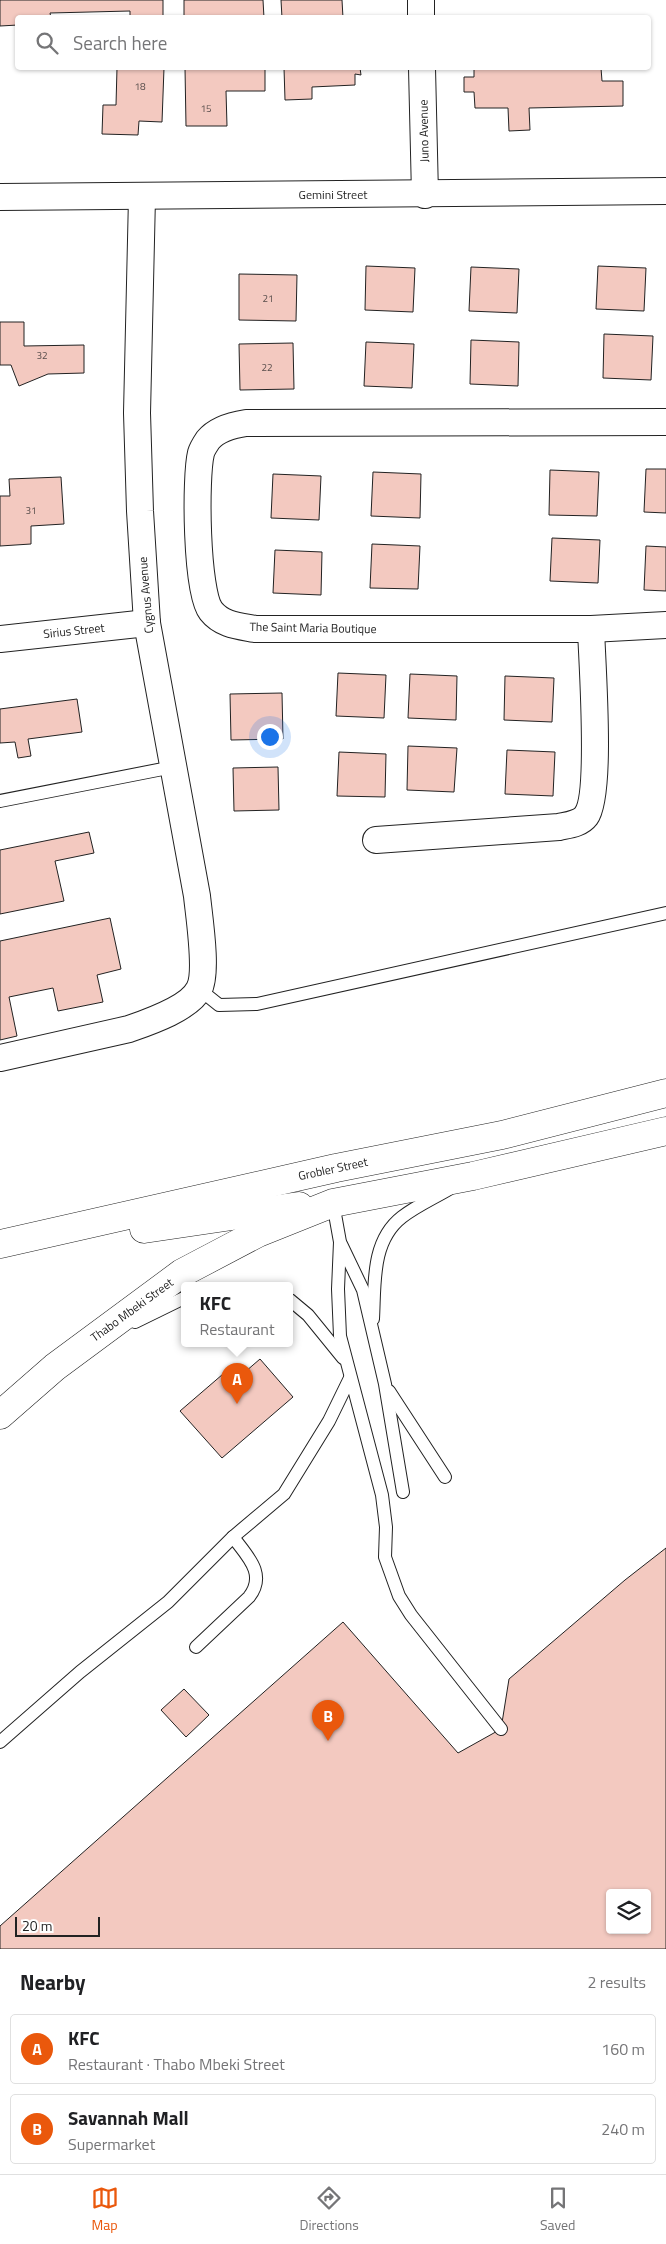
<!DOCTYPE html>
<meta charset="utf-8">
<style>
:root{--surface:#fff;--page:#f2f2f2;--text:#202124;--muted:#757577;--line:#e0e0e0;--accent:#ea580c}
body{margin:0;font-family:"Titillium Web",sans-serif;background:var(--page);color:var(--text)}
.controls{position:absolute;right:15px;bottom:15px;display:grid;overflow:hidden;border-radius:5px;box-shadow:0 1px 4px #0004}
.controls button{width:45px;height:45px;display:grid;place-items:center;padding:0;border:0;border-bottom:1px solid var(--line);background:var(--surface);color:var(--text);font:25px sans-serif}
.scale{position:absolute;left:15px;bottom:12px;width:85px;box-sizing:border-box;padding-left:5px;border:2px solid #222;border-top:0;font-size:14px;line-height:18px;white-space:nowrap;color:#222;-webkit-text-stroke:4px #fff;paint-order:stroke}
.you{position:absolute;left:269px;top:736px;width:18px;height:18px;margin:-12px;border:4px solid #fff;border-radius:50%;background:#1a73e8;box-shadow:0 0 0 8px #1a73e833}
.badge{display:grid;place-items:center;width:32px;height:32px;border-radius:50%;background:var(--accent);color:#fff;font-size:16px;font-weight:700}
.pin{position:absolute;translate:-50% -41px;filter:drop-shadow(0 1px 2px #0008)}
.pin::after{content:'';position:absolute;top:26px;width:18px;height:15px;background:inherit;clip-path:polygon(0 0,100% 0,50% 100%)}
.popup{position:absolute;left:181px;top:1282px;width:112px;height:65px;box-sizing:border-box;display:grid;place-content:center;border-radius:5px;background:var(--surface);filter:drop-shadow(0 1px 4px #0005);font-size:16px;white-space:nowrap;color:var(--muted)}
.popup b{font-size:19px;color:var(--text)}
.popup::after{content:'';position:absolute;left:50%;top:100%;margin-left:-10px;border:10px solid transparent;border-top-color:var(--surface)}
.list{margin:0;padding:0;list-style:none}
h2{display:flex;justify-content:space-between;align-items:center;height:65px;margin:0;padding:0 20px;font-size:21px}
h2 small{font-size:16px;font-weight:400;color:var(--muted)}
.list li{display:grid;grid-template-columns:32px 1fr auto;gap:15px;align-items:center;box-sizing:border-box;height:70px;margin:0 10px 10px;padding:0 10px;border:1px solid var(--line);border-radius:5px}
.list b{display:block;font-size:19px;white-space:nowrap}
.list p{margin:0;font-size:16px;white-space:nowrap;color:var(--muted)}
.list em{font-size:16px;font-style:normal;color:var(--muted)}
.icon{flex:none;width:28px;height:28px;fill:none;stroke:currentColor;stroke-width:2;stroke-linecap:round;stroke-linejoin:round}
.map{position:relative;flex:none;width:666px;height:1949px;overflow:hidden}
.search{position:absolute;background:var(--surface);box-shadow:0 1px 4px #0004;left:15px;right:15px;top:15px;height:55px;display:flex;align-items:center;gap:12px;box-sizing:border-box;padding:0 18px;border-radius:5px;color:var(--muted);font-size:19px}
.sheet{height:225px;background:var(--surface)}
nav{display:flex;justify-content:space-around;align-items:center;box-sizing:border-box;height:70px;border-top:1px solid var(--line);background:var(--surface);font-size:14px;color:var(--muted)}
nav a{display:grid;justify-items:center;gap:2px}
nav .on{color:var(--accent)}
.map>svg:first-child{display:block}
.building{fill:#f3c9c0;stroke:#222;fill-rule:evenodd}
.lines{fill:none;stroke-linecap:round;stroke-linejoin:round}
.lane-casing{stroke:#222;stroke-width:14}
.street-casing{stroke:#222;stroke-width:28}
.primary-casing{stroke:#222;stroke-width:29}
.lane{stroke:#fff;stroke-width:12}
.street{stroke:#fff;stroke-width:26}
.primary{stroke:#fff;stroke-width:28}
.labels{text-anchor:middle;stroke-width:4;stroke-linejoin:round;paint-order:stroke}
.number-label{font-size:10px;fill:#564c4a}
.street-label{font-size:12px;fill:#222;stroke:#fff}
</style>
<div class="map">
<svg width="666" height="1949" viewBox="0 0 666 1949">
<rect width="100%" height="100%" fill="#fff"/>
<!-- building -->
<g class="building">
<path d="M0 0H163V18H130V11L50 13 51 18H18V25L0 26Z"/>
<path d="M184 0H263L264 18H184Z"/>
<path d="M281 0H342L343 18H282Z"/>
<path d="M117 68H164L162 122 139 121 138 135 102 134 103 105H116Z"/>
<path d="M185 68H265V91H226L227 126H186Z"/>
<path d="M284 68H360L361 75 355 74V85L312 87V99L285 100Z"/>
<path d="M474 68H601L602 81H623V106L529 108 530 130 509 131 508 108H475L474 92H464V77H474Z"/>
<path d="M366 266 415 268 413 312 365 310Z"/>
<path d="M598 266 646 268 644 311 596 309Z"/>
<path d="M471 267 519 269 517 313 469 311Z"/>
<path d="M239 274 297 275 296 321 239 320Z"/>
<path d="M0 322H24V346L84 345V373L48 374 19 386 11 365H0Z"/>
<path d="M604 334 653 336 651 380 603 378Z"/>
<path d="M471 340 519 342 518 386 470 384Z"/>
<path d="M366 342 414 344 412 388 364 386Z"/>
<path d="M293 343 294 389 240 390 239 344Z"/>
<path d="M646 469H666V513L644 512Z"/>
<path d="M550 470 599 472 597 516 549 515Z"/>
<path d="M373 472 421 474 420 518 371 516Z"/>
<path d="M273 474 321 476 319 520 271 518Z"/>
<path d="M61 477 64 524 31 526V544L0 546V496H10L9 479Z"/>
<path d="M552 538 600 540 598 583 550 581Z"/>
<path d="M372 544 420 546 418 589 370 588Z"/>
<path d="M646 546 666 547V591L644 590Z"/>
<path d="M275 550 322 552 321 595 273 593Z"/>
<path d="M338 673 386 675 384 718 336 716Z"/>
<path d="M410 674 457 676 456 720 408 718Z"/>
<path d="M505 676 554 678 552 722 504 720Z"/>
<path d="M282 693 283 739 231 740 230 694Z"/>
<path d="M77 699 82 732 28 739 31 756 18 758 15 742 0 743V709Z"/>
<path d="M408 746 457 748 454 792 407 790Z"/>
<path d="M507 750 555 752 553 796 505 794Z"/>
<path d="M339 752 386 754 385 797 337 796Z"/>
<path d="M278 767 279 810 234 811 233 768Z"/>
<path d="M89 832 94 853 55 861 64 901 0 914V850Z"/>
<path d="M110 918 121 969 97 975 103 1002 58 1011 53 988 9 997 17 1036 0 1040V941Z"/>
<path d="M260 1359 293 1397 222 1458 180 1411 230 1368 238 1378Z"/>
<path d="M666 1548V1949H0V1926L343 1622 458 1753 501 1729 509 1679 625 1580ZM610 1893H647V1930H610Z"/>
<path d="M184 1689 209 1715 186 1737 161 1710Z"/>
</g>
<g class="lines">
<defs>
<g id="lane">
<path d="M0 801 173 767"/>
<path d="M199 989 219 1005 257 1004 666 913"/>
<path d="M333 1203 340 1242 338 1289 340 1336 382 1495 386 1527 385 1557 399 1596 411 1615 501 1729"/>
<path d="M341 1244 363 1290 385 1384 403 1492"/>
<path d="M290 1300 308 1315 343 1358"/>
<path d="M373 1319C375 1284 371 1241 402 1217 416 1206 434 1198 449 1189"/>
<path d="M135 1322 184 1298"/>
<path d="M389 1391 445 1477"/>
<path d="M196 1647 249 1597C267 1574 247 1556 233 1537"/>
<path d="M0 1742 80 1672 168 1602 233 1537 284 1494 329 1421 350 1378"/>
</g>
<g id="street">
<path d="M421 0V18"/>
<path d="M422 68 425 195"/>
<path d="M0 197 666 191"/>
<path d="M666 422 246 423C233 425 217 429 208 440 206 443 202 449 201 453 195 477 196 592 211 611 222 625 239 626 255 629H591L666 625"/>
<path d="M0 639 147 623"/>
<path d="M376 840 559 827C568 825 580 824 586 816 602 795 592 662 591 629"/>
<path d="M0 1058 129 1029C149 1022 190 1008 199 989 208 973 199 916 197 896L147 623 140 511 137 413 142 197"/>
</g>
<g id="primary">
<path d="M144 1229 299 1206"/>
<path d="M0 1244 336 1168 502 1135 666 1093"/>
<path d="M0 1415 55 1367 182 1273 258 1233 333 1203 473 1176 666 1131"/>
</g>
</defs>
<!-- lane casing -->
<use href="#lane" class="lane-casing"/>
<!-- street casing -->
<use href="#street" class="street-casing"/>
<!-- primary casing -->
<use href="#primary" class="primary-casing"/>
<!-- lane -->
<use href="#lane" class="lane"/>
<!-- street -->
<use href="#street" class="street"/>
<!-- primary -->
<use href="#primary" class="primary"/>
</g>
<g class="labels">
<!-- number labels -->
<g class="number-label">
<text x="140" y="90">18</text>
<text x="206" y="112">15</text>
<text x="268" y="302">21</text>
<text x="42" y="359">32</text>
<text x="267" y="371">22</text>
<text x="31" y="514">31</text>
</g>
<!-- street labels -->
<g class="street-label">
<text transform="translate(424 131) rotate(-91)" y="4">Juno Avenue</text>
<text x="333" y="199">Gemini Street</text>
<text transform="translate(146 595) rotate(-95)" y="4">Cygnus Avenue</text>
<text transform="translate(313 628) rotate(1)" y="4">The Saint Maria Boutique</text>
<text transform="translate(74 631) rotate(-6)" y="4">Sirius Street</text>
<text transform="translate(333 1169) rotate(-12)" y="4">Grobler Street</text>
<text transform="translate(132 1310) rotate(-36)" y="4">Thabo Mbeki Street</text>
</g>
</g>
</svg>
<div class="controls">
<button><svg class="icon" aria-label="layers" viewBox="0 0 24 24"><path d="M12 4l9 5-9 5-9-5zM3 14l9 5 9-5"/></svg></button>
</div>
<div class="scale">20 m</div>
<div class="you"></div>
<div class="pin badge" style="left:237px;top:1404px">A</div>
<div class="popup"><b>KFC</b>Restaurant</div>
<div class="pin badge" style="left:328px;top:1741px">B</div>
<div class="search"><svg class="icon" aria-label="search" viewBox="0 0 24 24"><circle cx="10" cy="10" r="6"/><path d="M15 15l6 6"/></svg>Search here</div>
</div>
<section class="sheet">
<h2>Nearby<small>2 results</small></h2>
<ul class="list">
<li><span class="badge">A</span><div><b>KFC</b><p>Restaurant · Thabo Mbeki Street</p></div><em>160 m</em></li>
<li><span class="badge">B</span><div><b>Savannah Mall</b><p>Supermarket</p></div><em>240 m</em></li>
</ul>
</section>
<nav>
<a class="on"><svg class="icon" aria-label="map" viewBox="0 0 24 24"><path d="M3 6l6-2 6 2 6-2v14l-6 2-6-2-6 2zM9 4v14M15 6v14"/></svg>Map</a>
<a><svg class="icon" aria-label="directions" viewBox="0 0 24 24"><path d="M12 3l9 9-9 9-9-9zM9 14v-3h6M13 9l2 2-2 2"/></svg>Directions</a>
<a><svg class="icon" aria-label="saved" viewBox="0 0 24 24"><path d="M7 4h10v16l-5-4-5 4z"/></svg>Saved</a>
</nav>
